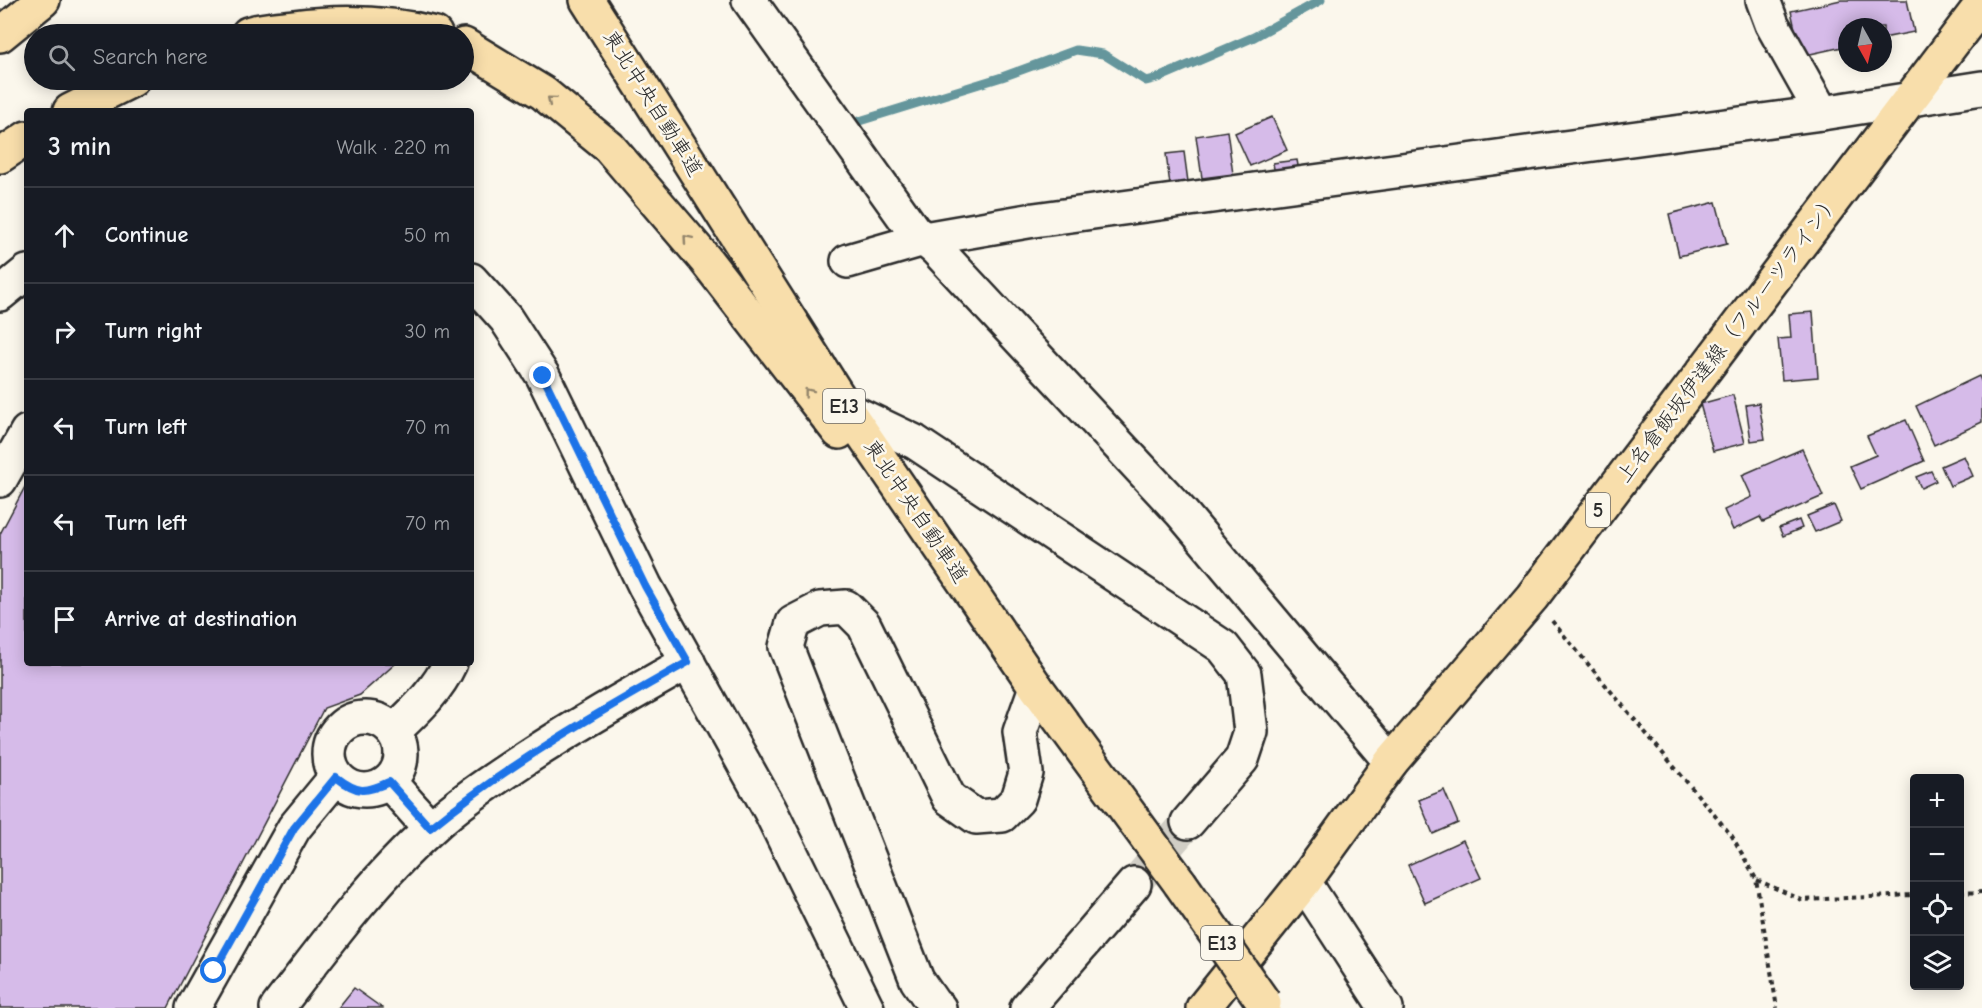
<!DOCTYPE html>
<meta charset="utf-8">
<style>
:root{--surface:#171b24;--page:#20242c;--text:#f1f3f6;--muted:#9ea1a6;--line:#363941}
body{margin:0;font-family:"Comic Neue","Klee One",sans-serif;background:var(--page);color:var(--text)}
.controls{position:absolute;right:18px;bottom:18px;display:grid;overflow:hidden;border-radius:6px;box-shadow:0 3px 15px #0003}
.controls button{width:54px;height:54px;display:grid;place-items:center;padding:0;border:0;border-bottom:2px solid var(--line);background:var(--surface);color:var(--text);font:30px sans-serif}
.compass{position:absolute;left:1838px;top:18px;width:54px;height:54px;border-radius:50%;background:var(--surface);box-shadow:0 3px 15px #0003;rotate:172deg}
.stop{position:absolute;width:18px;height:18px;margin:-14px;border:4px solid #1a73e8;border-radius:50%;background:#fff}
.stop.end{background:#1a73e8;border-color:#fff;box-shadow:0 2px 6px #0008}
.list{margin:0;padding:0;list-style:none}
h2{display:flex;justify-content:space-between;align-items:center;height:78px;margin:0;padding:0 24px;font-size:26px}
h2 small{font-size:20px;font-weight:400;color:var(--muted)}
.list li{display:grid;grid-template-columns:39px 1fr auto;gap:18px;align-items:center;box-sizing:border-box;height:96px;padding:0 24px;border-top:2px solid var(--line)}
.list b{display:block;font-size:22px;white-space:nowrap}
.list em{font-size:20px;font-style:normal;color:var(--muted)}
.icon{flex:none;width:33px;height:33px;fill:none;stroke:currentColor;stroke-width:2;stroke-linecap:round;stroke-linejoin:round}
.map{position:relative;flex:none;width:1982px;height:1008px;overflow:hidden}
.search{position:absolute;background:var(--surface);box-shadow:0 3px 15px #0003;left:24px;top:24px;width:450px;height:66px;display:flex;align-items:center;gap:15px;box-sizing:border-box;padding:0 21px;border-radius:33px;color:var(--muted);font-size:22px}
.panel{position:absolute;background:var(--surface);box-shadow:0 3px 15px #0003;left:24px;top:108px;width:450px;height:558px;border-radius:6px}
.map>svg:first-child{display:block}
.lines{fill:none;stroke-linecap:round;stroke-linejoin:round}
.stream{stroke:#65969c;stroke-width:9}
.building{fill:#d6bbe9;stroke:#2b2b2b;stroke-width:1.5}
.minor-tunnel{stroke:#d1cec5;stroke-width:33;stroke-dasharray:33 16;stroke-linecap:butt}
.minor-casing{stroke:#2b2b2b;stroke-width:38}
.major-casing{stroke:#2b2b2b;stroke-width:38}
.highway-casing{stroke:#2b2b2b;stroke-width:38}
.path{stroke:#2b2b2b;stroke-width:4;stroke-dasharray:4.5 4.5;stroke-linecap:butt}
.minor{stroke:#fbf7ec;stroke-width:33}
.major{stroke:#f8deab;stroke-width:33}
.highway{stroke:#f8deab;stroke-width:33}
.highway-bridge-casing{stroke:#2b2b2b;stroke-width:38;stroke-linecap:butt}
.highway-bridge{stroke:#f8deab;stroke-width:33}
.oneway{stroke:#92846b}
.route{stroke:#1a73e8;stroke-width:8}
.labels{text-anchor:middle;stroke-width:5;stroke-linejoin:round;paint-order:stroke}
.shield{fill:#fbf7ec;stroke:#696865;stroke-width:1.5}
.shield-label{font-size:20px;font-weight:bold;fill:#2b2b2b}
.street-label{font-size:21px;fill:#2b2b2b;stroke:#fbf7ec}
</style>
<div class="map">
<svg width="1982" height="1008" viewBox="0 0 1982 1008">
<rect width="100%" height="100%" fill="#fbf7ec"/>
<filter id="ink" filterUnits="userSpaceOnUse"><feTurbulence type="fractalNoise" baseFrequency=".0167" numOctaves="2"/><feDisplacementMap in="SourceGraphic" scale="12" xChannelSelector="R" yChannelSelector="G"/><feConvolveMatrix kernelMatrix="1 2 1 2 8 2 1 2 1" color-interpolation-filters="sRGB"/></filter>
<g filter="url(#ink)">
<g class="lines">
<!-- stream -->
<path class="stream" d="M853 123 1002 77 1076 50 1103 54 1146 81 1158 78 1254 37 1321 0"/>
</g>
<!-- building -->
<g class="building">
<path d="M1841 0H1907L1914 32 1883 38V27H1847V46L1801 56 1791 11Z"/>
<path d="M1272 117 1287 150 1250 166 1235 133Z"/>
<path d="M1227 131 1233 174 1202 178 1196 136Z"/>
<path d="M1184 152 1188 182 1170 185 1166 154Z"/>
<path d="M1297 160 1299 171 1275 175 1273 163Z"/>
<path d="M1716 202 1727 244 1679 256 1669 214Z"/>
<path d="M1813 312 1818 377 1782 380 1778 339 1791 338 1789 314Z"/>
<path d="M1979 376 1982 383V422L1934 445 1916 406Z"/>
<path d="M1733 395 1745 443 1713 451 1700 404Z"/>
<path d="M1759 403 1765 439 1751 441 1746 405Z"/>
<path d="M1906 420 1924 461 1861 489 1850 466 1876 455 1867 436Z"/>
<path d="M1802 449 1823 496 1763 522 1760 517 1733 530 1724 510 1752 497 1742 475Z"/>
<path d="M1964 456 1973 476 1950 486 1941 466Z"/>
<path d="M1931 471 1936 481 1921 488 1916 477Z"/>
<path d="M27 483V663H396L360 695 324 708 168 1008H0V534Z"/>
<path d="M1834 505 1841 521 1815 532 1807 516Z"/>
<path d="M1799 520 1802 528 1783 536 1779 528Z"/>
<path d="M1444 790 1458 823 1433 834 1419 800Z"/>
<path d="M1463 840 1481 878 1425 903 1408 865Z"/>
<path d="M354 988 382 1008H338Z"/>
</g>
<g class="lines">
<!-- minor-tunnel -->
<path class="minor-tunnel" d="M1134 884 1188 822"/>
<defs>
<g id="minor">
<path d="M749 0 914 231 936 249 1181 512 1391 762"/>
<path d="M1763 0 1772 24 1822 113"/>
<path d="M848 261 924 239 1034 220 1822 113 1982 88"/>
<path d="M471 280 506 319 543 376 645 586 770 810 867 1008"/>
<path d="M0 294 27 272"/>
<path d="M846 409 915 442 1223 647 1244 674 1251 732 1242 759 1188 822"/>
<path d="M0 480 27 432"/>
<circle cx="365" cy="754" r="36"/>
<path d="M394 731C416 710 437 691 450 663"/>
<path d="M389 782 430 828"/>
<path d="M1304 882 1386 1008"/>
<path d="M193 1008 294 828 336 777"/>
<path d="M277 1008C324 947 372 881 430 829 457 804 487 784 517 764 573 727 630 695 688 662"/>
<path d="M939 1008 935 1006 917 980 786 647 793 623 820 609 846 607 864 625 949 798 976 817 1002 815 1018 799 1026 773 1020 732 1036 687"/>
<path d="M1027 1008 1134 884"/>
</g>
<path id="major" d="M1203 1008 1304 882 1391 762 1532 597 1982 4"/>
<g id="highway">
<path d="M587 0 846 409 1036 687 1180 883"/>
<path d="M248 34C262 29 278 29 293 27 341 21 388 22 435 34"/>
<path d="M0 35 43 0"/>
<path d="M464 45 543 93 609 147 705 259 839 432"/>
<path d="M70 111 132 80"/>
<path d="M0 156 27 138"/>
</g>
</defs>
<!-- minor casing -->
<use href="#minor" class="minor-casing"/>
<!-- major casing -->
<use href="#major" class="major-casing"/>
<!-- highway casing -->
<use href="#highway" class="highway-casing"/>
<!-- path -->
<g class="path">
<path d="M1552 621 1732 836 1756 879 1777 1008"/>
<path d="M1757 880 1802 900 1914 895"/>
<path d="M1960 893 1982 892"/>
</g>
<!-- minor -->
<use href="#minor" class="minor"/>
<!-- major -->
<use href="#major" class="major"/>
<!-- highway -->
<use href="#highway" class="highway"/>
<defs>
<path id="highway-bridge" d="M1180 883 1264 1003"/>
</defs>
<!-- highway-bridge casing -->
<use href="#highway-bridge" class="highway-bridge-casing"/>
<!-- highway-bridge -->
<use href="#highway-bridge" class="highway-bridge"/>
</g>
<!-- one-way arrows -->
<defs><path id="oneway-chevron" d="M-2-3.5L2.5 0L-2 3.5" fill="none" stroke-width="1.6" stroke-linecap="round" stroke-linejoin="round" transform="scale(1.5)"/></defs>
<g class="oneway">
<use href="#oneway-chevron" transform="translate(551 100) rotate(-140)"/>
<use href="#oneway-chevron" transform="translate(687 239) rotate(-131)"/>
<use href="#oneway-chevron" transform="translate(808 392) rotate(-128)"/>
</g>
</g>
<g class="lines" filter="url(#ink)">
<!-- route -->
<path class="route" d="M214 971 294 828 336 777C358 794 365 793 389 782L430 828C510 763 599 712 688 662L645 586 543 376"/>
</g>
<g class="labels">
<!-- shield labels -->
<g class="shield">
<rect x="823" y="389" width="42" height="34" rx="4.5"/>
<rect x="1586" y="493" width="24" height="34" rx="4.5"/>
<rect x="1201" y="926" width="42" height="34" rx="4.5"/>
</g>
<g class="shield-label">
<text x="844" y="413">E13</text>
<text x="1598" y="517">5</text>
<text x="1222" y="950">E13</text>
</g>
<!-- street labels -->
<g class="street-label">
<text transform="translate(653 103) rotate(58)" y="7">東北中央自動車道</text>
<text transform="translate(1728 338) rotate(-53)" y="7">上名倉飯坂伊達線（フルーツライン）</text>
<text transform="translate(916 511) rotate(56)" y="7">東北中央自動車道</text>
</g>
</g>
</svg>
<div class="controls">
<button>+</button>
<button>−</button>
<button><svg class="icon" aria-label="locate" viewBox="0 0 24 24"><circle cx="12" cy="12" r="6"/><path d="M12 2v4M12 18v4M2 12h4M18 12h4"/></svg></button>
<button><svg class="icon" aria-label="layers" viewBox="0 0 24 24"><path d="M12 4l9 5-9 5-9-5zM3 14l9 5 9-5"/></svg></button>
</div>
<svg class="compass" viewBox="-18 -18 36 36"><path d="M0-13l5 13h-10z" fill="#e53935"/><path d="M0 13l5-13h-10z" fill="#9ea1a6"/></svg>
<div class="stop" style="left:214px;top:971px"></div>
<div class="stop end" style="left:543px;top:376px"></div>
<div class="search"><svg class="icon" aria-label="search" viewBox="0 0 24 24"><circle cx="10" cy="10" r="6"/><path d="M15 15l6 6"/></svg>Search here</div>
<section class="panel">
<h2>3 min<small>Walk · 220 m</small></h2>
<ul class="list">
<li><svg class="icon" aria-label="ahead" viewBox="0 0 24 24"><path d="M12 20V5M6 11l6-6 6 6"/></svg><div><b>Continue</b></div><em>50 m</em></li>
<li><svg class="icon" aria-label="right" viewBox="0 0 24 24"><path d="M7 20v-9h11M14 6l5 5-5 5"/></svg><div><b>Turn right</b></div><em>30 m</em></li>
<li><svg class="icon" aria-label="left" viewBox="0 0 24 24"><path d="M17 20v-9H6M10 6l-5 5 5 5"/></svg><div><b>Turn left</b></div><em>70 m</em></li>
<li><svg class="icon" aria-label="left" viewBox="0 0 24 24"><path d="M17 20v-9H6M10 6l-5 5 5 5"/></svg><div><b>Turn left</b></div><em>70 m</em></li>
<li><svg class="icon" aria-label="arrive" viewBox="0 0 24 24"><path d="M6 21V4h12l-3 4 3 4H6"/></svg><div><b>Arrive at destination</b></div></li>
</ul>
</section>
</div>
